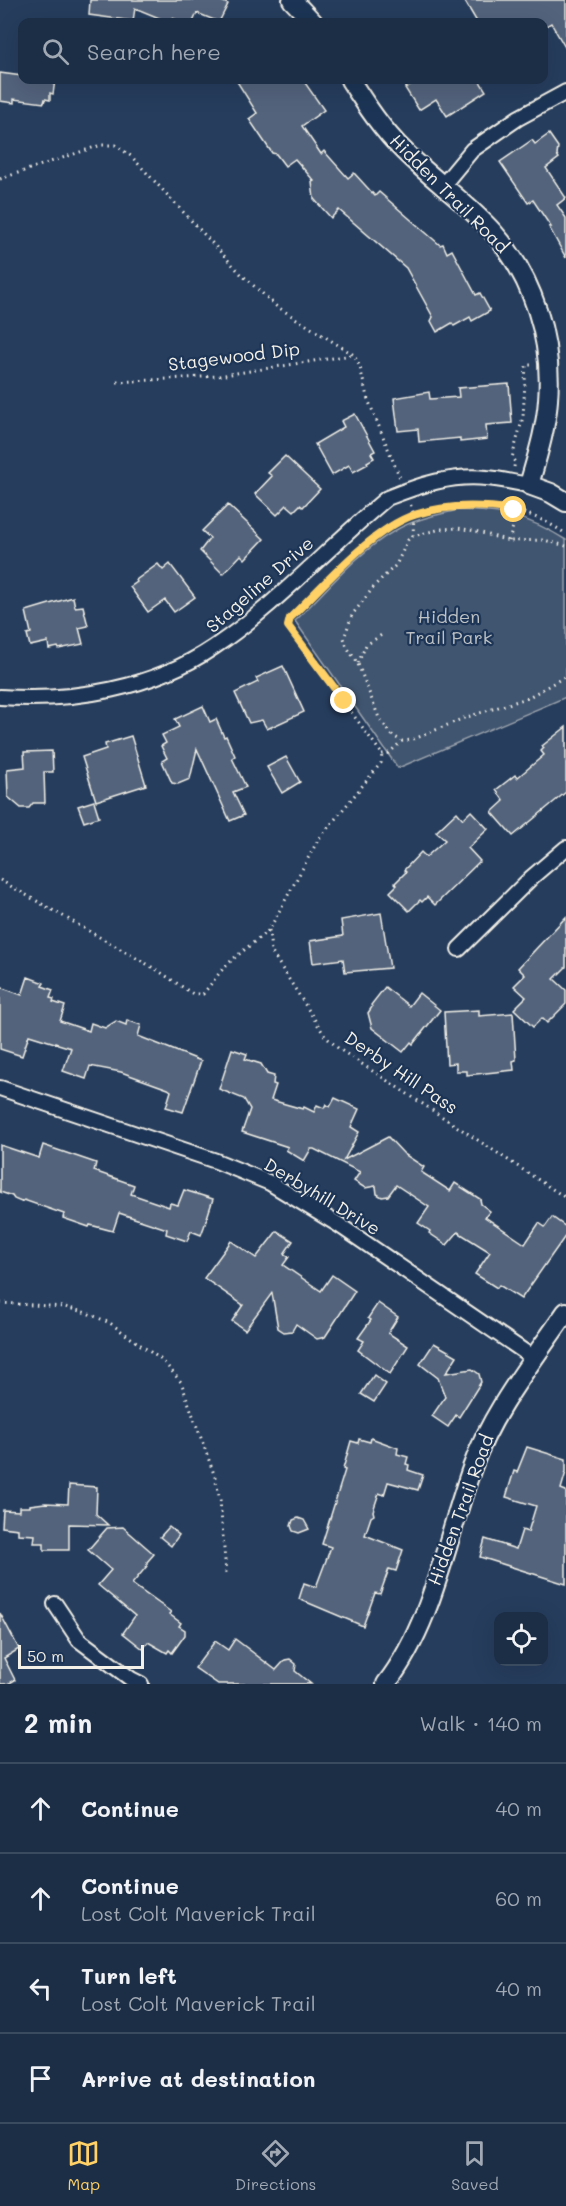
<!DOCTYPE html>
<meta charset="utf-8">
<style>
:root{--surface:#1c2e46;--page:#25364d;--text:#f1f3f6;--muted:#a0a8b3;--line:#3a4a5f;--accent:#ffd166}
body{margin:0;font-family:Mali,sans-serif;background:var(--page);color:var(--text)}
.controls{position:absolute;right:18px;bottom:18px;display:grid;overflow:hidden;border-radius:12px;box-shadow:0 6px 24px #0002}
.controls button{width:54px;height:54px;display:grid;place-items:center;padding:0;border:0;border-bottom:2px solid var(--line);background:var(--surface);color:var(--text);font:30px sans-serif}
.scale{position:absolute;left:18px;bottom:15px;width:126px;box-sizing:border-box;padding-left:6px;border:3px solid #f4f1e8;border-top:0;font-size:16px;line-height:21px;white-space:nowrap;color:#f4f1e8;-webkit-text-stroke:4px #1d3557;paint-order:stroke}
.stop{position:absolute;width:18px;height:18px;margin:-14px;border:4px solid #ffd166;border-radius:50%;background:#fff}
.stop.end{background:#ffd166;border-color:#fff;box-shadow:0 2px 6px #0008}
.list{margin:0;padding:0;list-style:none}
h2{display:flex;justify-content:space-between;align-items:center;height:78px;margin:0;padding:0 24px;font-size:26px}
h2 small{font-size:20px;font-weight:400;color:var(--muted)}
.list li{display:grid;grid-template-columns:39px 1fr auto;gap:18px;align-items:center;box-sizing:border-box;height:90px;padding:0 24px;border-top:2px solid var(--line)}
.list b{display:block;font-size:22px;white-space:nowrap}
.list p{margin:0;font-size:20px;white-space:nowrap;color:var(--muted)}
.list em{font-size:20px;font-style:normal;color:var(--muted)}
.icon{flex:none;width:33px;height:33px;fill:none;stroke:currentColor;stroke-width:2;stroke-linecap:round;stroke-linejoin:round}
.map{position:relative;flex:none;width:566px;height:1684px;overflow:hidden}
.search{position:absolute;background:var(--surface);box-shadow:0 6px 24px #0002;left:18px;right:18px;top:18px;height:66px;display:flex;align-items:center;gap:15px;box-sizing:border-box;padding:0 21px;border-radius:12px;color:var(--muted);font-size:22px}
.sheet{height:438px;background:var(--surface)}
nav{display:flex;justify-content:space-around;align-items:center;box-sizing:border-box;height:84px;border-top:2px solid var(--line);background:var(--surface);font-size:16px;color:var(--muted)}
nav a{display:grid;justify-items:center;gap:3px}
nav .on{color:var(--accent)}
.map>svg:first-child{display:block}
.park{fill:#40546f;stroke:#9aa2ac;stroke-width:1.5}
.building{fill:#52647b;stroke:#f4f1e8;stroke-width:1.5}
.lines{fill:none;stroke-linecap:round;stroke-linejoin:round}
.minor-casing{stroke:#f4f1e8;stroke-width:18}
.tertiary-casing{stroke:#f4f1e8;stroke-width:22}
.path{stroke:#f4f1e8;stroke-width:3;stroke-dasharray:1.5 4.5;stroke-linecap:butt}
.minor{stroke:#1d3557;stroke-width:14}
.tertiary{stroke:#1d3557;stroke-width:18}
.route{stroke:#ffd166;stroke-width:8}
.labels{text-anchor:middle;stroke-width:4.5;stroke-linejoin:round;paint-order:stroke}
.street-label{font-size:18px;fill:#f4f1e8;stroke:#1d3557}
.park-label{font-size:18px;fill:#bec2c4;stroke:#1d3557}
</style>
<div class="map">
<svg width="566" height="1684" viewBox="0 0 566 1684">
<rect width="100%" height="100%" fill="#263d5d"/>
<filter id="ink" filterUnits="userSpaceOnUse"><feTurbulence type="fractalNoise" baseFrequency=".0167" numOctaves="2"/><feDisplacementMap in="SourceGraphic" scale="12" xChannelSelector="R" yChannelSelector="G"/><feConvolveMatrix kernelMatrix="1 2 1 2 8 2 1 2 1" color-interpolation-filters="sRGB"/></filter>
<g filter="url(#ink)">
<!-- park -->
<path class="park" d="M458 510C502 511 528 516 566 540V697L398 768 295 621C327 590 357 552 396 530 415 519 437 515 458 510Z"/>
<!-- building -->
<g class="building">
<path d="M90 0H219L228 4 219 22 197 13 193 22H183L172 18 169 22 135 8 133 21 89 15Z"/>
<path d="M464 0H566V49L551 23 543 28V22H477Z"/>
<path d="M0 73 22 76V80H55L53 94 50 93V100L45 99 44 103 14 99V103L0 101Z"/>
<path d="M236 80H303L324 110 302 126 321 154 324 151 348 178 354 173 375 196 379 192 440 245 443 244 447 253 452 250 476 295 480 293 490 311 472 321 470 317 454 326 452 323 437 332 431 321 433 317 406 268 339 210 331 218 314 199 312 182 314 181 295 159 285 166 276 154 272 153 249 119 257 113Z"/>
<path d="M418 80H479L486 91 447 116 436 99 419 110 405 88Z"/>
<path d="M549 134 558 147 557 155 559 158 546 168 566 198 557 205 566 218V258L549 227H551L533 200 528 203 500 162 532 140 535 144Z"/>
<path d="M509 384 512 423 486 425 487 439 460 442V438L419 442 418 429 398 431 394 398 429 392 430 399 459 397 458 388Z"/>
<path d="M355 414 375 451 371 453 374 458 367 462 368 464 353 472 349 465 332 475 315 444 344 427 341 421Z"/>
<path d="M285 456 320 489 303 507 300 505 294 511 287 505 277 515 255 494 272 476 268 473Z"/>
<path d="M228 505 264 539 245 559 241 555 223 574 200 551 210 538 202 531Z"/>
<path d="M158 564 163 570 170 564 195 597 174 612 165 600 148 612 130 587 137 582 136 580Z"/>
<path d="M73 597 75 607 83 606 88 626 79 628 83 644 59 649 58 647 49 649 48 642 30 646 27 634 31 633 26 611Z"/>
<path d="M283 666 304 712 267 729 262 720 249 723 235 693 258 682 256 678Z"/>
<path d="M203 706 210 722 216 719 224 737 226 736 235 756 232 758 246 787 233 792 244 815 230 821 197 749 190 779 178 784 172 783 162 761 167 758 161 746 166 743 162 735 179 727 175 719Z"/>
<path d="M566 727V792L513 836 492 812 504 801 496 790 515 775 517 778 544 755 541 751 544 748 542 746Z"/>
<path d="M131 736 146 785 96 801 82 757 106 749 105 744Z"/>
<path d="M52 751 53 772H44L45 803H33L29 808H21L8 797 7 769 25 767 24 752Z"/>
<path d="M286 757 300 782 282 793 267 767Z"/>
<path d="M94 801 99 817 84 822 78 806Z"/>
<path d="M471 811 488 829 468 848 480 861 435 905 427 897 422 902 420 900 409 911 390 892 397 885 395 883 406 872 404 870 421 852 426 857 445 840 436 832 457 812 463 819Z"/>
<path d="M381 913 390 968 345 972 343 959 313 963 310 941 343 936 341 920Z"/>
<path d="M566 917V967L554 979 566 990V1004L547 1023 542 1018 533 1027 514 1009 526 997 514 986 525 975 518 968Z"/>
<path d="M28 977 44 983 42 986 53 990 50 998 54 999 53 1002 65 1006 60 1021 89 1031 91 1023 105 1028 116 1021 126 1025 127 1020 141 1025 138 1036 201 1061 183 1112 166 1107 171 1091 168 1089 121 1072 90 1066 86 1079 63 1071 71 1048 29 1035 22 1056 0 1049V987L22 995Z"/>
<path d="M385 987 409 1006 419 993 440 1010 413 1044 411 1042 403 1052 372 1028 368 1013 372 1007 371 1005Z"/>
<path d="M479 1010V1016L513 1013 516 1060 513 1061 514 1070 467 1075V1071H456V1063L447 1064 444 1012Z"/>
<path d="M232 1049 247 1054 245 1059 261 1064 267 1074 274 1076 273 1084 276 1085 271 1100 303 1109 304 1107 314 1112 317 1105 324 1108 326 1104 330 1107 335 1098 359 1109 351 1127 359 1132 344 1160 388 1137 404 1154 424 1167 421 1172 450 1191 455 1183 480 1199 481 1204 490 1211 485 1217 525 1244 539 1223 545 1227 552 1217 566 1227V1235L521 1299 499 1285 497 1288 475 1274 490 1252 458 1232 447 1245 429 1233 430 1231 418 1223 429 1207 396 1185 388 1196 382 1197 377 1194 376 1186 365 1188 354 1181 360 1172 314 1149H311L304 1161 286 1150 288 1147 242 1132 250 1109 244 1099 219 1089Z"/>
<path d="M0 1145 39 1158 43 1145 96 1163 94 1171 134 1185 131 1194 169 1207 170 1203 178 1205 184 1190 213 1199 204 1227 201 1235 191 1231 187 1241 166 1234 167 1229 119 1213 113 1231 90 1225 89 1227 63 1218 64 1214 24 1200 21 1202 14 1199 12 1196 0 1192Z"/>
<path d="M277 1231 293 1241 284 1254 289 1257 283 1265 321 1291 332 1275 355 1291 325 1337 317 1339 296 1324 292 1331 284 1332 278 1328 272 1293 245 1330 232 1321 243 1305 204 1278 231 1241 256 1258Z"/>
<path d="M378 1303 398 1317 388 1333 408 1346 390 1374 358 1350 364 1341 358 1338 371 1320 368 1318Z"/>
<path d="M434 1343 457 1356 446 1373 472 1369 479 1374 481 1382 459 1417 456 1415 448 1427 432 1416 445 1397 438 1378 420 1364Z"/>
<path d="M374 1375 386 1384 374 1402 361 1394Z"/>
<path d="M371 1438 398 1448 397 1454 408 1457 406 1464 409 1465 408 1470 423 1475 418 1490 388 1482 384 1495 379 1493 373 1511 374 1515 371 1517 365 1535 403 1550 396 1571 389 1569 380 1594 375 1593 363 1626 299 1599 304 1583 316 1587 331 1547 322 1544 345 1470 343 1469 351 1441 358 1443 359 1439 370 1442Z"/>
<path d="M527 1447 566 1459V1472L561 1489 566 1491V1584L480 1557 485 1539 516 1549 522 1530 528 1532 536 1506 506 1497 514 1471 517 1472Z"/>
<path d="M69 1485 97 1487 96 1514 108 1525 69 1524V1550H44V1543H34L35 1535 18 1534V1529L2 1527 3 1510 19 1511V1507H30V1505L45 1503 68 1504Z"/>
<path d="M298 1518 304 1520 309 1529 299 1533 293 1531 291 1526 293 1520Z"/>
<path d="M123 1527 154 1554 147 1562V1566L132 1584 171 1612 169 1614 181 1623 179 1626 185 1630V1635L172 1653 169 1650 167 1653 148 1642 143 1649 123 1633 135 1616 98 1585 111 1570 88 1550 107 1528Z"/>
<path d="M169 1527 179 1535 171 1546 160 1537Z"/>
<path d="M0 1613 19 1649 4 1658 15 1680 8 1684H0Z"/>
<path d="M235 1639 276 1670 285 1660 290 1659 296 1664 295 1671 311 1684H218L195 1668 215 1641 228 1650Z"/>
</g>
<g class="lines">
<defs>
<g id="minor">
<path d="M443 185 472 150 518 118 566 92"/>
<path d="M0 697C73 702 152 689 214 647 277 605 329 546 387 498 420 485 452 474 487 478 501 479 515 483 529 485"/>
<path d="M459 949 532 877 566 848"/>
<path d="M0 1088 216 1161 270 1183 339 1225 535 1359"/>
<path d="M55 1604 79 1640 131 1679 141 1684"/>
</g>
<g id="tertiary">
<path d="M292 0 313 22"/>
<path d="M350 80C366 105 383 131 405 152 433 180 466 202 493 232 533 277 553 340 548 400 546 429 537 457 529 485L551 493 566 502"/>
<path d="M386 1684C433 1623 446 1540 472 1468 492 1411 532 1362 566 1312"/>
</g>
</defs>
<!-- minor casing -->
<use href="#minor" class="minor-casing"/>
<!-- tertiary casing -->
<use href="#tertiary" class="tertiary-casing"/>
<!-- path -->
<g class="path">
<path d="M0 179 101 145H115L131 156 242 275 276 306 354 355 360 367 367 397 400 478"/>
<path d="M117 382 218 376 352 355"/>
<path d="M514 467 515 462 512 458 523 417 526 365H532"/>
<path d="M413 536 414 515C472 504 515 499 566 534"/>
<path d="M509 541 516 516 509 495"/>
<path d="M566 546 544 540 509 541 475 531 457 528 441 529 413 536 408 540 396 565 376 584 352 615 344 638 347 647 358 664 379 718 393 736 402 741 412 740 464 718 527 698 566 676"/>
<path d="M358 663 366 645 383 634"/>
<path d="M382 754 389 753 402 741"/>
<path d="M0 880 157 970 193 994H203L221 971 233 959 269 930 318 840 381 763 382 754 288 626 290 618C328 581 365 536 414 515L410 503"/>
<path d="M269 930 271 951 325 1036 339 1049 566 1198"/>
<path d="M0 1303 65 1307 87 1313 110 1323 163 1361 181 1382 215 1477 220 1500 226 1573"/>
</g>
<!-- minor -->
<use href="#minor" class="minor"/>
<!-- tertiary -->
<use href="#tertiary" class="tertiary"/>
</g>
</g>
<g class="lines" filter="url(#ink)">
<!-- route -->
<path class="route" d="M344 701 288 626 290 618C322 587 372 529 414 515 447 504 481 505 514 510"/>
</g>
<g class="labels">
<!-- street labels -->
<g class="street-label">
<text transform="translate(449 194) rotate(45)" y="6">Hidden Trail Road</text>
<text transform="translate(234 357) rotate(-7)" y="6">Stagewood Dip</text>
<text transform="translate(260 585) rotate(-41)" y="6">Stageline Drive</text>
<text transform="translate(401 1073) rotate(34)" y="6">Derby Hill Pass</text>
<text transform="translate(322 1197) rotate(31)" y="6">Derbyhill Drive</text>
<text transform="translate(461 1510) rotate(-70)" y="6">Hidden Trail Road</text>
</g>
<!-- park labels -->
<g class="park-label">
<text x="449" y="623">Hidden<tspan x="449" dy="21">Trail Park</tspan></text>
</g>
</g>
</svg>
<div class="controls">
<button><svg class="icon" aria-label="locate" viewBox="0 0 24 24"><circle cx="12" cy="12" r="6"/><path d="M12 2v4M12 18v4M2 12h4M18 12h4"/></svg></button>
</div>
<div class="scale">50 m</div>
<div class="stop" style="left:514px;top:510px"></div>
<div class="stop end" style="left:344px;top:701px"></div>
<div class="search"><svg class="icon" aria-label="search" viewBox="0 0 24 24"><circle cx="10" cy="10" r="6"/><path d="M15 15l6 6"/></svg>Search here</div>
</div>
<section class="sheet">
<h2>2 min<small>Walk · 140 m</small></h2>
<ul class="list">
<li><svg class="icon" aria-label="ahead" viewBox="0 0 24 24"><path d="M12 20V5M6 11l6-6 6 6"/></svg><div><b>Continue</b></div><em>40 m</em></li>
<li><svg class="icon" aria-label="ahead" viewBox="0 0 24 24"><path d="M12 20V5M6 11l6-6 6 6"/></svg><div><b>Continue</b><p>Lost Colt Maverick Trail</p></div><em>60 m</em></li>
<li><svg class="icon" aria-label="left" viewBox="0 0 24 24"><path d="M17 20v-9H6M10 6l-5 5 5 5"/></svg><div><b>Turn left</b><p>Lost Colt Maverick Trail</p></div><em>40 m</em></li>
<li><svg class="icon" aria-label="arrive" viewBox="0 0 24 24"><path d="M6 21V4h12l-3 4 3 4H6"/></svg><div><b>Arrive at destination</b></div></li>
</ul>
</section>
<nav>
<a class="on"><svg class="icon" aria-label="map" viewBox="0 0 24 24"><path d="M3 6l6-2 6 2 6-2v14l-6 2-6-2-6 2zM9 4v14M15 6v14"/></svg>Map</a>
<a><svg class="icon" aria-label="directions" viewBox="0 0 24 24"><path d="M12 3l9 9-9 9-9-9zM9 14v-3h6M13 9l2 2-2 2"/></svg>Directions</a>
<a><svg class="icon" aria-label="saved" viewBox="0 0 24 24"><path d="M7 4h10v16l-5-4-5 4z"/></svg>Saved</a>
</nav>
